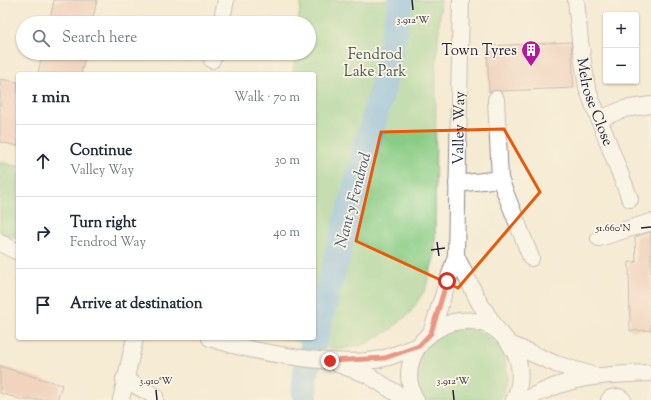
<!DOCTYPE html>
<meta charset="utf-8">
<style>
:root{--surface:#fff;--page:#f6f6f7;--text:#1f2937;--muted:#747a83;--line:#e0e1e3}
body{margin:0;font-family:"Sorts Mill Goudy",serif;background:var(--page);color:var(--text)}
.controls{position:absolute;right:12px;top:12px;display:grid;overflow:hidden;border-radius:4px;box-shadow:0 1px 3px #0004}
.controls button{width:36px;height:36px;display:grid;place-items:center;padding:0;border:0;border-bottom:1px solid var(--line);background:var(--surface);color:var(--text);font:20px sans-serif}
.stop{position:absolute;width:12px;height:12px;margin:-9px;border:3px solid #d93025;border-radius:50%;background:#fff}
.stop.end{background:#d93025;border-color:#fff;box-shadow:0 1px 4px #0008}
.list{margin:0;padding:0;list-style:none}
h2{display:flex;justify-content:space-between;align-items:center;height:52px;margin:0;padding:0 16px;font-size:17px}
h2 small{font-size:13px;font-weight:400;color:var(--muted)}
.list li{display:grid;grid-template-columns:26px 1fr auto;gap:12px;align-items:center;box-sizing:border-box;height:72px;padding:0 16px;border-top:1px solid var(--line)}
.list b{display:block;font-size:15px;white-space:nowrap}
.list p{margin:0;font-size:13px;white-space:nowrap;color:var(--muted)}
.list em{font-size:13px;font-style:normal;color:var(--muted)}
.icon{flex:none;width:22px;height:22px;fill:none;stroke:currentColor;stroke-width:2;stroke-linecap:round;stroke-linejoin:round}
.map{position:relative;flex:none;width:651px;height:400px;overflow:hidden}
.search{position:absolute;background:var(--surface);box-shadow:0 1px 3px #0004;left:16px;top:16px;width:300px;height:44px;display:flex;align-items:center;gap:10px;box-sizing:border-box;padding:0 14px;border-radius:22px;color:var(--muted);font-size:15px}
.panel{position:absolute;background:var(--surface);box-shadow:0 1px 3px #0004;left:16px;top:72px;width:300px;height:268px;border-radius:4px}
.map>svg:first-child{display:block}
.green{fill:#89cc85;stroke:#567760}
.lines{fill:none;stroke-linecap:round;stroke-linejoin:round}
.river{stroke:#6bafe0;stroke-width:26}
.building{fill:#eab5a4}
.minor-casing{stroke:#8c8687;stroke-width:18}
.minor{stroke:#fff;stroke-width:16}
.route{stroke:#d93025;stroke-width:5}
.marked{fill:none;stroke:#e8590c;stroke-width:3;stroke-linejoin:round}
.ticks{fill:none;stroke:#22223b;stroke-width:1.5}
.labels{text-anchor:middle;stroke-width:3.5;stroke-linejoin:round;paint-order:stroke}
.poi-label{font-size:15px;fill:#22223b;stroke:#fcf5e5;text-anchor:end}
.park-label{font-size:15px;fill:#415551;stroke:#fcf5e5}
.street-label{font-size:15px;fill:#22223b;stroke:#fcf5e5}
.water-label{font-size:16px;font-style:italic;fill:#3f5a7d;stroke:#fcf5e5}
.ticks-label{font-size:10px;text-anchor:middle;fill:#22223b;stroke:#fcf5e5;stroke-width:3.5;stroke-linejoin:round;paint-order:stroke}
</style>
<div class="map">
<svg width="651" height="400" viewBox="0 0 651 400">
<rect width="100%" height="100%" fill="#fcf5e5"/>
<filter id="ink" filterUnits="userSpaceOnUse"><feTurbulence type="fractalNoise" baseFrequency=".025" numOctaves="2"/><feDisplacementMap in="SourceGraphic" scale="8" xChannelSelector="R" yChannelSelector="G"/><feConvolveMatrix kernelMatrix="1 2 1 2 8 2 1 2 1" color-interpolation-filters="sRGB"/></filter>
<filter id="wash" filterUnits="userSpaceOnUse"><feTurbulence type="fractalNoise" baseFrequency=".012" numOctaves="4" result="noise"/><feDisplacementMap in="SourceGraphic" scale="16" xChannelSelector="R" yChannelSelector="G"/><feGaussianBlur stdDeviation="0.9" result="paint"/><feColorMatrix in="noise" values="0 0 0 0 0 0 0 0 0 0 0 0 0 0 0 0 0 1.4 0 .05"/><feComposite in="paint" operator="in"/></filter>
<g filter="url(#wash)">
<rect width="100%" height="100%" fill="#f5ebd3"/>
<!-- green -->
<g class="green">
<path d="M301 0H441L436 68 435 254 425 290 410 313 389 331 365 344 339 350 281 338H314V74H293L295 53H309V23H298Z"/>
<path d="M0 162 18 166V239L0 232Z"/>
<path d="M463 327C468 328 474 329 478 331 504 342 516 376 500 400H418L415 358 433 335Z"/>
</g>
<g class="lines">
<!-- river -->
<path class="river" d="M305 400 304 379 383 86 401 0"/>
</g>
<g id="blocks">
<!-- building -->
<g class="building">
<path d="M54 0H97L92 23H49Z"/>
<path d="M571 42 574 88 501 91 496 90 489 92 487 46Z"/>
<path d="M42 53H86L81 74H38Z"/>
<path d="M0 79 18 82V146L0 142Z"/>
<path d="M651 232V330L630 331 629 262H636L635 237Z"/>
<path d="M0 366 62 385 57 400H23L0 393Z"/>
</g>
</g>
</g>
<g filter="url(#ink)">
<use href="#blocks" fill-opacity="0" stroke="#8c8687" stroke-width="1"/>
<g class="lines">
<defs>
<g id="minor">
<path id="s1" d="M576 0 580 41 587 88 630 199"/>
<path d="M221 23 226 0"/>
<path d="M212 60 214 53"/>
<path d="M496 99 500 179 531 258"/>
<path d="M599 119 624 109 651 105"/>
<path d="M457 184 500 179"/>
<path d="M599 238 651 222"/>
<path d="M0 243 18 252"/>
<path d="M456 256 479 302 498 331"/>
<path id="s2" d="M431 333 456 256 461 0"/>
<path d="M210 338C250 352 343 369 385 358 396 355 408 349 419 346"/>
<path d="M510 344 556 364 592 375"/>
<path d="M338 364 368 375 407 400"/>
<path d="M124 379 155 396V400"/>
<path d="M121 400 135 338"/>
<path d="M416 400C383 340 479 283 515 353 522 368 521 386 514 400"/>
<path d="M525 400C571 375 601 375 651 373"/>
<path d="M609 400 611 398 619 397 623 400"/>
</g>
</defs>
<!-- minor casing -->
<use href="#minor" class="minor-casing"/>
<!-- minor -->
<use href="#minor" class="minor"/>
</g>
</g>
<g class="lines" filter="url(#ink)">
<!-- route -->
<path class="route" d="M330 361 385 358 419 346 431 333 447 281"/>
</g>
<!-- marked area -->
<path d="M0 0H651V400H0ZM504 129 540 192 458 288 356 241 381 132Z" fill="#f5ebd3" fill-opacity=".55" fill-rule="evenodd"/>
<path class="marked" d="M504 129 540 192 458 288 356 241 381 132Z"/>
<!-- ticks -->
<path class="ticks" d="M412 0 413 10M641 228 651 227M437 242 439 256M431 250 445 248M156 390 157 400M453 390 454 400"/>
<!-- icons -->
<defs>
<symbol id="building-pin" viewBox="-11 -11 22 30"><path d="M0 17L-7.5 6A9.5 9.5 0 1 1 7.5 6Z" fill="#b5179e" stroke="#fcf5e5"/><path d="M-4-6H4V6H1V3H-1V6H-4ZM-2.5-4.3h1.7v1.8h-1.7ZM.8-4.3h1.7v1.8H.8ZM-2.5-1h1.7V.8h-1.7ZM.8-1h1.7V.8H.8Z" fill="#fff"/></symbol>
</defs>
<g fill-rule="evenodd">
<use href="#building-pin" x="520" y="39" width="22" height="30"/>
</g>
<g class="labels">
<!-- poi labels -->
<g class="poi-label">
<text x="517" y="55">Town Tyres</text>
</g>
<!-- park labels -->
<g class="park-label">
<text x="375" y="59">Fendrod<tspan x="375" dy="17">Lake Park</tspan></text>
</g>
<!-- street labels -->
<g class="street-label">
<text dy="5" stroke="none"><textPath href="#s1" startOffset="104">Melrose Close</textPath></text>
<text dy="5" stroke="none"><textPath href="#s2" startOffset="209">Valley Way</textPath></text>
</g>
<!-- water labels -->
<g class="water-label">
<text transform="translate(352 200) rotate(-75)" y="6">Nant y Fendrod</text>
</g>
</g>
<g class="ticks-label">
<text x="413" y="23">3.912°W</text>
<text x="613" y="231">51.660°N</text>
<text x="156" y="384">3.910°W</text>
<text x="453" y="384">3.912°W</text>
</g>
</svg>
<div class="controls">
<button>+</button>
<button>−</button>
</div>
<div class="stop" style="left:447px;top:281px"></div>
<div class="stop end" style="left:330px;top:361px"></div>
<div class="search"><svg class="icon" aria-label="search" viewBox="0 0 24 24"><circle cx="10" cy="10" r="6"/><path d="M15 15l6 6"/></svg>Search here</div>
<section class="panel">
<h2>1 min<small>Walk · 70 m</small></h2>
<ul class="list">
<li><svg class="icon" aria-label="ahead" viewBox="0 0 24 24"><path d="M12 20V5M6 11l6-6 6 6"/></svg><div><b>Continue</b><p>Valley Way</p></div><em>30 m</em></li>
<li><svg class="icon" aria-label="right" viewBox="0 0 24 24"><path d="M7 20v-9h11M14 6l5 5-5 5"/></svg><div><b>Turn right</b><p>Fendrod Way</p></div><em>40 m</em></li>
<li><svg class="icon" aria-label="arrive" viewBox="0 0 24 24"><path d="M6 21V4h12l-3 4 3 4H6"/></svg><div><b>Arrive at destination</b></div></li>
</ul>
</section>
</div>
